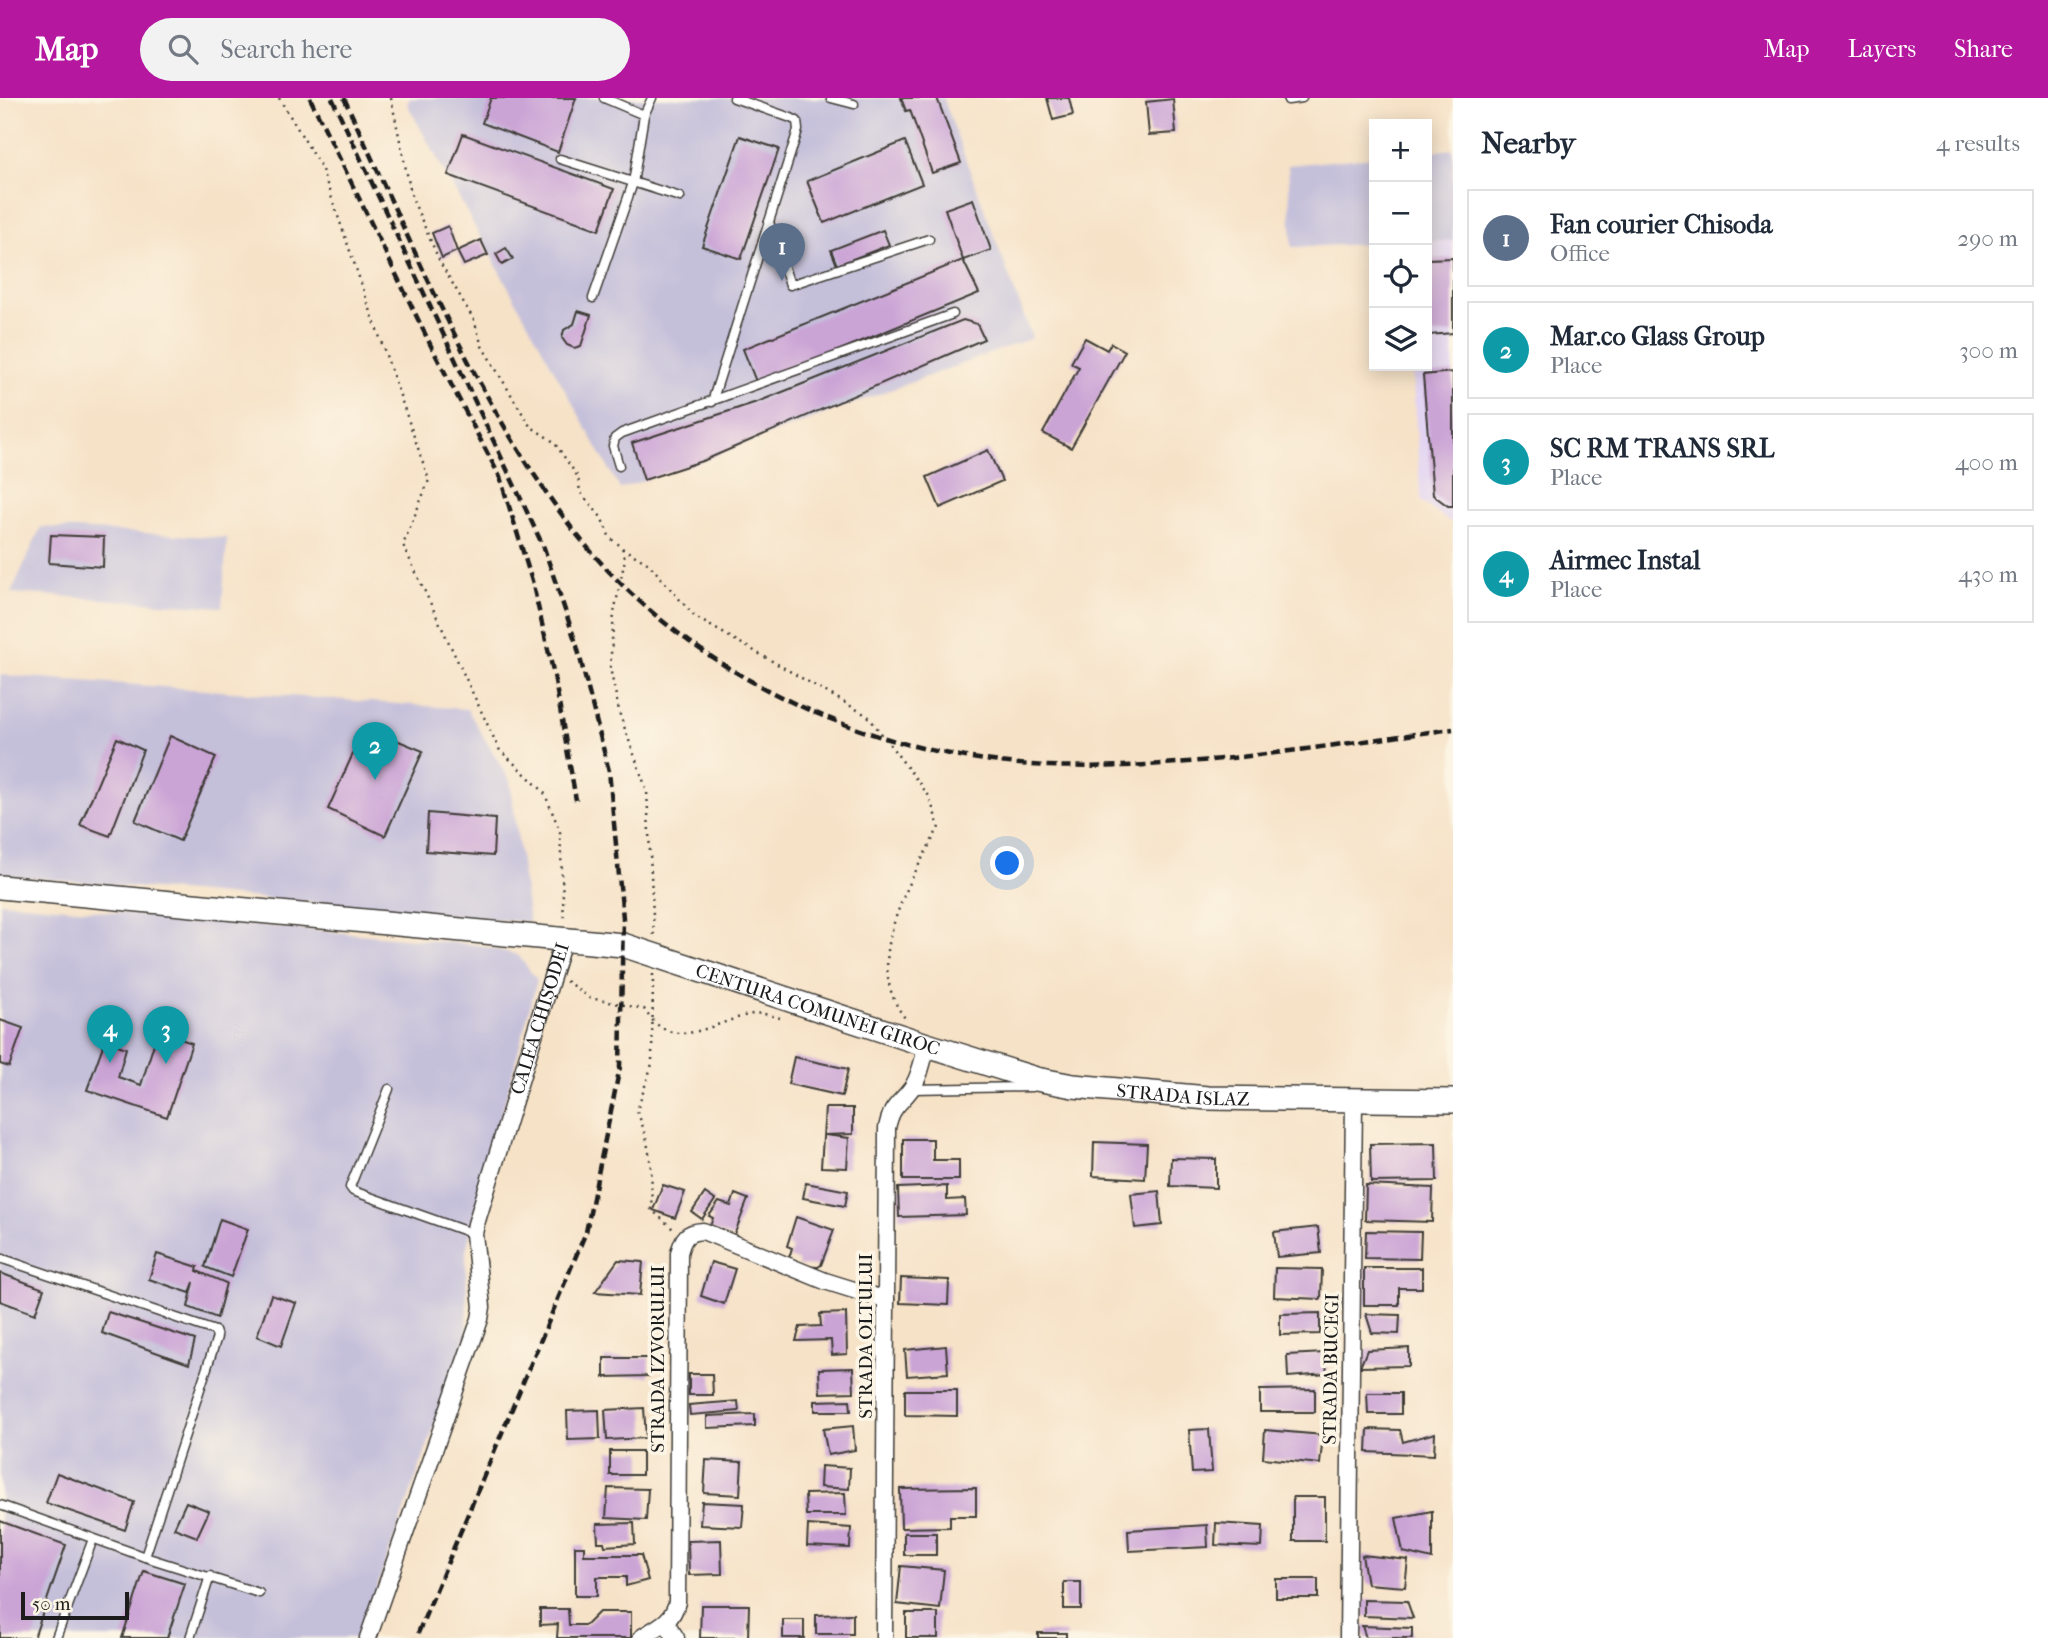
<!DOCTYPE html>
<meta charset="utf-8">
<style>
:root{--surface:#fff;--page:#f2f2f3;--text:#1f2937;--muted:#747a83;--line:#e0e1e3;--accent:#b5179e}
body{margin:0;font-family:"IM FELL French Canon",serif;background:var(--page);color:var(--text)}
.controls{position:absolute;right:21px;top:21px;display:grid;overflow:hidden;border-radius:0px;box-shadow:0 4px 18px #0003}
.controls button{width:63px;height:63px;display:grid;place-items:center;padding:0;border:0;border-bottom:2px solid var(--line);background:var(--surface);color:var(--text);font:35px sans-serif}
.scale{position:absolute;left:21px;bottom:18px;width:108px;box-sizing:border-box;padding-left:7px;border:4px solid #1c1c1c;border-top:0;font-size:19px;line-height:24px;white-space:nowrap;color:#1c1c1c;-webkit-text-stroke:5px #fcf5e5;paint-order:stroke}
.you{position:absolute;left:1008px;top:766px;width:24px;height:24px;margin:-18px;border:5px solid #fff;border-radius:50%;background:#1a73e8;box-shadow:0 0 0 10px #1a73e833}
.badge{display:grid;place-items:center;width:46px;height:46px;border-radius:50%;background:var(--accent);color:#fff;font-size:23px;font-weight:700}
.pin{position:absolute;translate:-50% -58px;filter:drop-shadow(0 2px 4px #0008)}
.pin::after{content:'';position:absolute;top:37px;width:24px;height:21px;background:inherit;clip-path:polygon(0 0,100% 0,50% 100%)}
.list{margin:0;padding:0;list-style:none}
h2{display:flex;justify-content:space-between;align-items:center;height:91px;margin:0;padding:0 28px;font-size:30px}
h2 small{font-size:23px;font-weight:400;color:var(--muted)}
.list li{display:grid;grid-template-columns:46px 1fr auto;gap:21px;align-items:center;box-sizing:border-box;height:98px;margin:0 14px 14px;padding:0 14px;border:2px solid var(--line);border-radius:0px}
.list b{display:block;font-size:26px;white-space:nowrap}
.list p{margin:0;font-size:23px;white-space:nowrap;color:var(--muted)}
.list em{font-size:23px;font-style:normal;color:var(--muted)}
.icon{flex:none;width:38px;height:38px;fill:none;stroke:currentColor;stroke-width:2;stroke-linecap:round;stroke-linejoin:round}
.map{position:relative;flex:none;width:1453px;height:1540px;overflow:hidden}
header{display:flex;align-items:center;gap:42px;box-sizing:border-box;height:98px;padding:0 35px;background:var(--accent);color:#fff}
header strong{font-size:33px}
nav{display:flex;gap:38px;margin-inline-start:auto;font-size:24px}
.search{width:490px;height:63px;background:var(--page);display:flex;align-items:center;gap:18px;box-sizing:border-box;padding:0 24px;border-radius:38px;color:var(--muted);font-size:26px}
main{display:flex}
aside{flex:1;background:var(--surface)}
.map>svg:first-child{display:block}
.built{fill:#e2d4f3}
.industrial{fill:#c5c0da}
.building{fill:#cba4d6}
.lines{fill:none;stroke-linecap:round;stroke-linejoin:round}
.lane-casing{stroke:#3d3a36;stroke-width:11}
.street-casing{stroke:#3d3a36;stroke-width:19}
.secondary-casing{stroke:#3d3a36;stroke-width:26}
.path{stroke:#3d3a36;stroke-width:2.5;stroke-dasharray:2 5;stroke-linecap:butt}
.lane{stroke:#fff;stroke-width:8}
.street{stroke:#fff;stroke-width:16}
.secondary{stroke:#fff;stroke-width:23}
.rail{stroke:#1c1c1c;stroke-width:4.5;stroke-dasharray:10 5;stroke-linecap:butt}
.labels{text-anchor:middle;stroke-width:7;stroke-linejoin:round;paint-order:stroke}
.street-label{font-size:19px;fill:#1c1c1c;stroke:#fcf5e5}
</style>
<header>
<strong>Map</strong>
<div class="search"><svg class="icon" aria-label="search" viewBox="0 0 24 24"><circle cx="10" cy="10" r="6"/><path d="M15 15l6 6"/></svg>Search here</div>
<nav><a>Map</a><a>Layers</a><a>Share</a></nav>
</header>
<main>
<div class="map">
<svg width="1453" height="1540" viewBox="0 0 1453 1540">
<rect width="100%" height="100%" fill="#fcf5e5"/>
<filter id="ink" filterUnits="userSpaceOnUse"><feTurbulence type="fractalNoise" baseFrequency=".0143" numOctaves="2"/><feDisplacementMap in="SourceGraphic" scale="14" xChannelSelector="R" yChannelSelector="G"/><feConvolveMatrix kernelMatrix="1 2 1 2 8 2 1 2 1" color-interpolation-filters="sRGB"/></filter>
<filter id="wash" filterUnits="userSpaceOnUse"><feTurbulence type="fractalNoise" baseFrequency=".00686" numOctaves="4" result="noise"/><feDisplacementMap in="SourceGraphic" scale="28" xChannelSelector="R" yChannelSelector="G"/><feGaussianBlur stdDeviation="1.57" result="paint"/><feColorMatrix in="noise" values="0 0 0 0 0 0 0 0 0 0 0 0 0 0 0 0 0 1.4 0 .05"/><feComposite in="paint" operator="in"/></filter>
<g filter="url(#wash)">
<rect width="100%" height="100%" fill="#f6e2c7"/>
<!-- built -->
<path class="built" d="M1453 142V423H1448L1421 403 1412 268H1427V144Z"/>
<!-- industrial -->
<g class="industrial">
<path d="M410 0H943L1032 240 620 391 407 6Z"/>
<path d="M1453 51V142L1427 144V54Z"/>
<path d="M1374 59V146L1292 149 1288 67Z"/>
<path d="M41 429 227 440 222 509 11 495Z"/>
<path d="M0 577 467 611 510 683 529 824 0 777Z"/>
<path d="M0 804 479 847 518 857 537 882 466 1152 467 1237 359 1540H0Z"/>
</g>
<g id="blocks">
<!-- building -->
<g class="building">
<path d="M491 0H576L558 54 482 25Z"/>
<path d="M901 0H937L961 65 932 75 910 12 906 13Z"/>
<path d="M1047 0H1069L1073 17 1053 22Z"/>
<path d="M1173 1 1176 35 1149 37 1146 4Z"/>
<path d="M463 36 614 91 599 132 448 77Z"/>
<path d="M740 38 779 51 741 161 702 148Z"/>
<path d="M905 43 922 86 824 125 807 83Z"/>
<path d="M973 101 991 152 963 162 979 195 757 286 743 251 963 162 945 111Z"/>
<path d="M448 128 457 153 442 160 432 135Z"/>
<path d="M883 132 889 147 837 167 831 152Z"/>
<path d="M481 142 488 157 464 167 457 153Z"/>
<path d="M506 150 513 161 502 167 496 156Z"/>
<path d="M1453 160V235L1429 237 1427 161Z"/>
<path d="M578 213 591 217 581 248 574 250 567 247 562 240 564 232 574 226Z"/>
<path d="M963 222 977 226 984 241 705 362 644 382 632 345 760 303Z"/>
<path d="M1085 240 1107 252 1111 245 1125 253 1071 350 1043 335 1079 269 1071 265Z"/>
<path d="M1453 274V408H1448L1433 397 1423 277Z"/>
<path d="M988 352 1002 383 940 410 927 379Z"/>
<path d="M51 437 104 439 103 469 49 465Z"/>
<path d="M365 629 423 653 385 738 328 711Z"/>
<path d="M170 638 216 659 180 743 135 723Z"/>
<path d="M117 640 143 652 110 738 80 727Z"/>
<path d="M428 715 495 721 493 758 426 753Z"/>
<path d="M0 922 23 930 9 969 0 966Z"/>
<path d="M158 933 192 945 167 1019 87 992 105 942 126 950 118 979 141 987Z"/>
<path d="M794 959 848 971 842 998 788 986Z"/>
<path d="M825 1010H853V1036L825 1037 849 1040 847 1070 821 1069Z"/>
<path d="M903 1041H933V1062H959V1082H903Z"/>
<path d="M1094 1044 1147 1046 1145 1081 1093 1078Z"/>
<path d="M1436 1045 1437 1083 1371 1084 1370 1046Z"/>
<path d="M1171 1060 1216 1061V1090L1170 1088Z"/>
<path d="M806 1085 848 1093 845 1108 803 1100Z"/>
<path d="M663 1087 685 1094 675 1120 653 1112Z"/>
<path d="M1366 1087 1433 1090 1432 1124 1365 1122Z"/>
<path d="M947 1088V1102L965 1101 966 1117 899 1119 898 1090Z"/>
<path d="M1159 1093 1162 1127 1135 1130 1131 1096Z"/>
<path d="M705 1095 715 1102 702 1121 692 1114Z"/>
<path d="M735 1096 748 1101 733 1140 709 1131 713 1120 709 1118 719 1104 731 1108Z"/>
<path d="M796 1119 834 1132 821 1167 818 1169 799 1168 798 1163 789 1160 792 1150 787 1148Z"/>
<path d="M220 1121 248 1131 231 1179 205 1169Z"/>
<path d="M1318 1129 1321 1155 1277 1159 1274 1134Z"/>
<path d="M1366 1133 1421 1134 1420 1161 1365 1160Z"/>
<path d="M157 1156 198 1169 197 1173 226 1185 217 1220 188 1209 194 1184 190 1195 149 1181Z"/>
<path d="M618 1162 643 1164 640 1197 595 1194Z"/>
<path d="M711 1164 735 1171 724 1206 701 1198Z"/>
<path d="M1275 1170 1322 1171 1321 1201 1274 1199Z"/>
<path d="M1364 1170H1422V1190H1399V1207H1364Z"/>
<path d="M0 1175 44 1191 35 1216 0 1203Z"/>
<path d="M901 1180 949 1182 948 1207 900 1205Z"/>
<path d="M271 1197 296 1205 281 1248 257 1238Z"/>
<path d="M108 1214 195 1242 189 1266 102 1235Z"/>
<path d="M846 1215 847 1256 832 1257 831 1242 796 1243 800 1229 821 1228 820 1216Z"/>
<path d="M1320 1215V1236L1280 1237V1216Z"/>
<path d="M1366 1216 1400 1217 1399 1236 1372 1235Z"/>
<path d="M946 1248 948 1275 907 1278 905 1252Z"/>
<path d="M1409 1250V1268L1360 1269 1367 1252Z"/>
<path d="M1325 1255 1327 1276 1288 1279 1287 1257Z"/>
<path d="M604 1260H649V1278L604 1279Z"/>
<path d="M853 1270 854 1294 820 1295 819 1271Z"/>
<path d="M689 1276H712L713 1297H689Z"/>
<path d="M1315 1291V1314H1260V1292Z"/>
<path d="M905 1292H957V1318L905 1317Z"/>
<path d="M1367 1295H1401V1316H1368Z"/>
<path d="M850 1302 851 1313H815V1303Z"/>
<path d="M738 1303 739 1313 690 1317 689 1307Z"/>
<path d="M644 1310 646 1340 607 1342 605 1312Z"/>
<path d="M599 1312 600 1341 568 1342 567 1313Z"/>
<path d="M755 1316V1328L707 1330V1318Z"/>
<path d="M853 1328 855 1352 828 1357 823 1331Z"/>
<path d="M1209 1331 1212 1374 1192 1375 1189 1332Z"/>
<path d="M1368 1331 1400 1332 1403 1344 1435 1335 1434 1357 1367 1354Z"/>
<path d="M1265 1332 1323 1337 1320 1366 1263 1360Z"/>
<rect x="610" y="1353" width="32" height="24"/>
<path d="M706 1362 742 1364 740 1397 704 1395Z"/>
<path d="M821 1368 850 1370 849 1391 820 1389Z"/>
<path d="M57 1375 134 1404 125 1432 46 1405Z"/>
<path d="M608 1390 648 1391 646 1422 606 1420Z"/>
<path d="M976 1390V1418H950V1429L901 1430 900 1391Z"/>
<path d="M845 1395 846 1417H806L805 1396Z"/>
<rect x="1293" y="1399" width="32" height="44"/>
<path d="M186 1404 209 1413 197 1439 174 1430Z"/>
<path d="M702 1404 744 1406 742 1429 700 1427Z"/>
<path d="M1432 1413V1461L1403 1454 1396 1420Z"/>
<path d="M0 1423 66 1447 34 1540H0Z"/>
<path d="M634 1425 635 1446 605 1448 604 1444H598L597 1426Z"/>
<path d="M1216 1425 1263 1428 1262 1449 1215 1447Z"/>
<path d="M808 1427 851 1430 850 1450 807 1448Z"/>
<path d="M1207 1427 1208 1449 1129 1453 1128 1432Z"/>
<rect x="904" y="1435" width="32" height="22"/>
<path d="M721 1442 722 1476 689 1477 688 1443Z"/>
<path d="M575 1448H584V1457H641L648 1482 626 1488V1479H597V1498H575Z"/>
<path d="M1362 1457 1408 1462 1405 1489 1367 1486Z"/>
<path d="M901 1468 944 1472 940 1511 897 1506Z"/>
<path d="M144 1473 185 1486 167 1540H122Z"/>
<rect x="1276" y="1481" width="42" height="19"/>
<rect x="1064" y="1484" width="17" height="27"/>
<path d="M1364 1502 1407 1503 1413 1520 1364 1518Z"/>
<path d="M701 1507H749L748 1540H700Z"/>
<path d="M540 1511H568L569 1527H586L599 1514H631V1540H557L558 1526 540 1527Z"/>
<rect x="906" y="1515" width="32" height="25"/>
<path d="M853 1516V1536H816V1517Z"/>
<rect x="783" y="1522" width="21" height="18"/>
<path d="M1362 1528 1412 1530V1540H1366Z"/>
<rect x="1038" y="1535" width="28" height="5"/>
</g>
</g>
</g>
<g filter="url(#ink)">
<use href="#blocks" fill-opacity="0" stroke="#3d3a36" stroke-width="2"/>
<g class="lines">
<defs>
<g id="lane">
<path d="M604 0 644 17"/>
<path d="M831 0 854 6"/>
<path d="M1288 2 1302 0"/>
<path d="M560 61 680 99"/>
<path d="M769 124 790 187 929 141"/>
<path d="M593 200 633 85 644 17 652 0"/>
<path d="M712 304 798 32 797 23 791 20 734 0"/>
<path d="M619 368 613 348 615 340 622 335 953 216"/>
<path d="M389 991 350 1089 353 1093 474 1136"/>
<path d="M912 991 1032 989"/>
<path d="M0 1160 215 1233 217 1239 145 1459"/>
<path d="M0 1407 145 1459 259 1495"/>
<path d="M56 1540 93 1441"/>
<path d="M190 1540 210 1478"/>
</g>
<g id="street">
<path d="M666 1525 676 1540"/>
<path id="s1" d="M368 1540 480 1221 482 1209 474 1136 476 1126 564 840"/>
<path d="M641 1540C658 1528 672 1525 677 1504L679 1155C683 1140 686 1134 703 1133L825 1183 886 1202"/>
<path d="M884 1540 887 1030C892 1007 898 1008 911 991 920 980 923 961 927 947"/>
<path d="M1348 1540 1354 1003"/>
</g>
<g id="secondary">
<path id="s2" d="M0 789 623 847 927 947 1036 981 1073 988 1208 1000 1453 1003"/>
</g>
</defs>
<!-- lane casing -->
<use href="#lane" class="lane-casing"/>
<!-- street casing -->
<use href="#street" class="street-casing"/>
<!-- secondary casing -->
<use href="#secondary" class="secondary-casing"/>
<!-- path -->
<g class="path">
<path d="M279 0 321 69 429 382 403 447 499 651 544 694 560 733 564 823"/>
<path d="M391 0 412 100 440 164 474 222 482 248 530 328 554 344 578 379 580 394 601 419 610 440 622 449 625 461 614 515 610 570 620 617 647 693 654 838"/>
<path d="M622 450 649 466 695 519 868 618 929 698 939 729C911 783 860 862 905 920"/>
<path d="M653 876 652 966 637 1013C651 1047 653 1075 651 1111L673 1131"/>
<path d="M566 883 590 900 644 911C673 958 713 923 753 916 761 914 772 918 780 920"/>
</g>
<!-- lane -->
<use href="#lane" class="lane"/>
<!-- street -->
<use href="#street" class="street"/>
<!-- secondary -->
<use href="#secondary" class="secondary"/>
<!-- rail -->
<g class="rail">
<path d="M310 0 433 252 500 379 532 483 554 577 576 702"/>
<path d="M332 0 544 450 577 548 609 673 623 820 620 969 586 1134 416 1540"/>
<path d="M344 0C411 143 475 302 571 429 683 575 867 660 1049 668 1183 673 1320 648 1453 631"/>
</g>
</g>
</g>
<g class="labels">
<!-- street labels -->
<g class="street-label">
<text dy="7" stroke="none"><textPath href="#s2" startOffset="831">CENTURA COMUNEI GIROC</textPath></text>
<text dy="7" stroke="none"><textPath href="#s1" startOffset="649">CALEA CHIȘODEI</textPath></text>
<text dy="7" stroke="none"><textPath href="#s2" startOffset="1208">STRADA ISLAZ</textPath></text>
<text transform="translate(865 1238) rotate(-90)" y="7">STRADA OLTULUI</text>
<text transform="translate(657 1261) rotate(-90)" y="7">STRADA IZVORULUI</text>
<text transform="translate(1330 1271) rotate(-89)" y="7">STRADA BUCEGI</text>
</g>
</g>
</svg>
<div class="controls">
<button>+</button>
<button>−</button>
<button><svg class="icon" aria-label="locate" viewBox="0 0 24 24"><circle cx="12" cy="12" r="6"/><path d="M12 2v4M12 18v4M2 12h4M18 12h4"/></svg></button>
<button><svg class="icon" aria-label="layers" viewBox="0 0 24 24"><path d="M12 4l9 5-9 5-9-5zM3 14l9 5 9-5"/></svg></button>
</div>
<div class="scale">50 m</div>
<div class="you"></div>
<div class="pin badge" style="left:782px;top:183px;background:#5c6f8a">1</div>
<div class="pin badge" style="left:375px;top:682px;background:#0f9aa8">2</div>
<div class="pin badge" style="left:166px;top:966px;background:#0f9aa8">3</div>
<div class="pin badge" style="left:110px;top:965px;background:#0f9aa8">4</div>
</div>
<aside>
<h2>Nearby<small>4 results</small></h2>
<ul class="list">
<li><span class="badge" style="background:#5c6f8a">1</span><div><b>Fan courier Chisoda</b><p>Office</p></div><em>290 m</em></li>
<li><span class="badge" style="background:#0f9aa8">2</span><div><b>Mar.co Glass Group</b><p>Place</p></div><em>300 m</em></li>
<li><span class="badge" style="background:#0f9aa8">3</span><div><b>SC RM TRANS SRL</b><p>Place</p></div><em>400 m</em></li>
<li><span class="badge" style="background:#0f9aa8">4</span><div><b>Airmec Instal</b><p>Place</p></div><em>430 m</em></li>
</ul>
</aside>
</main>
